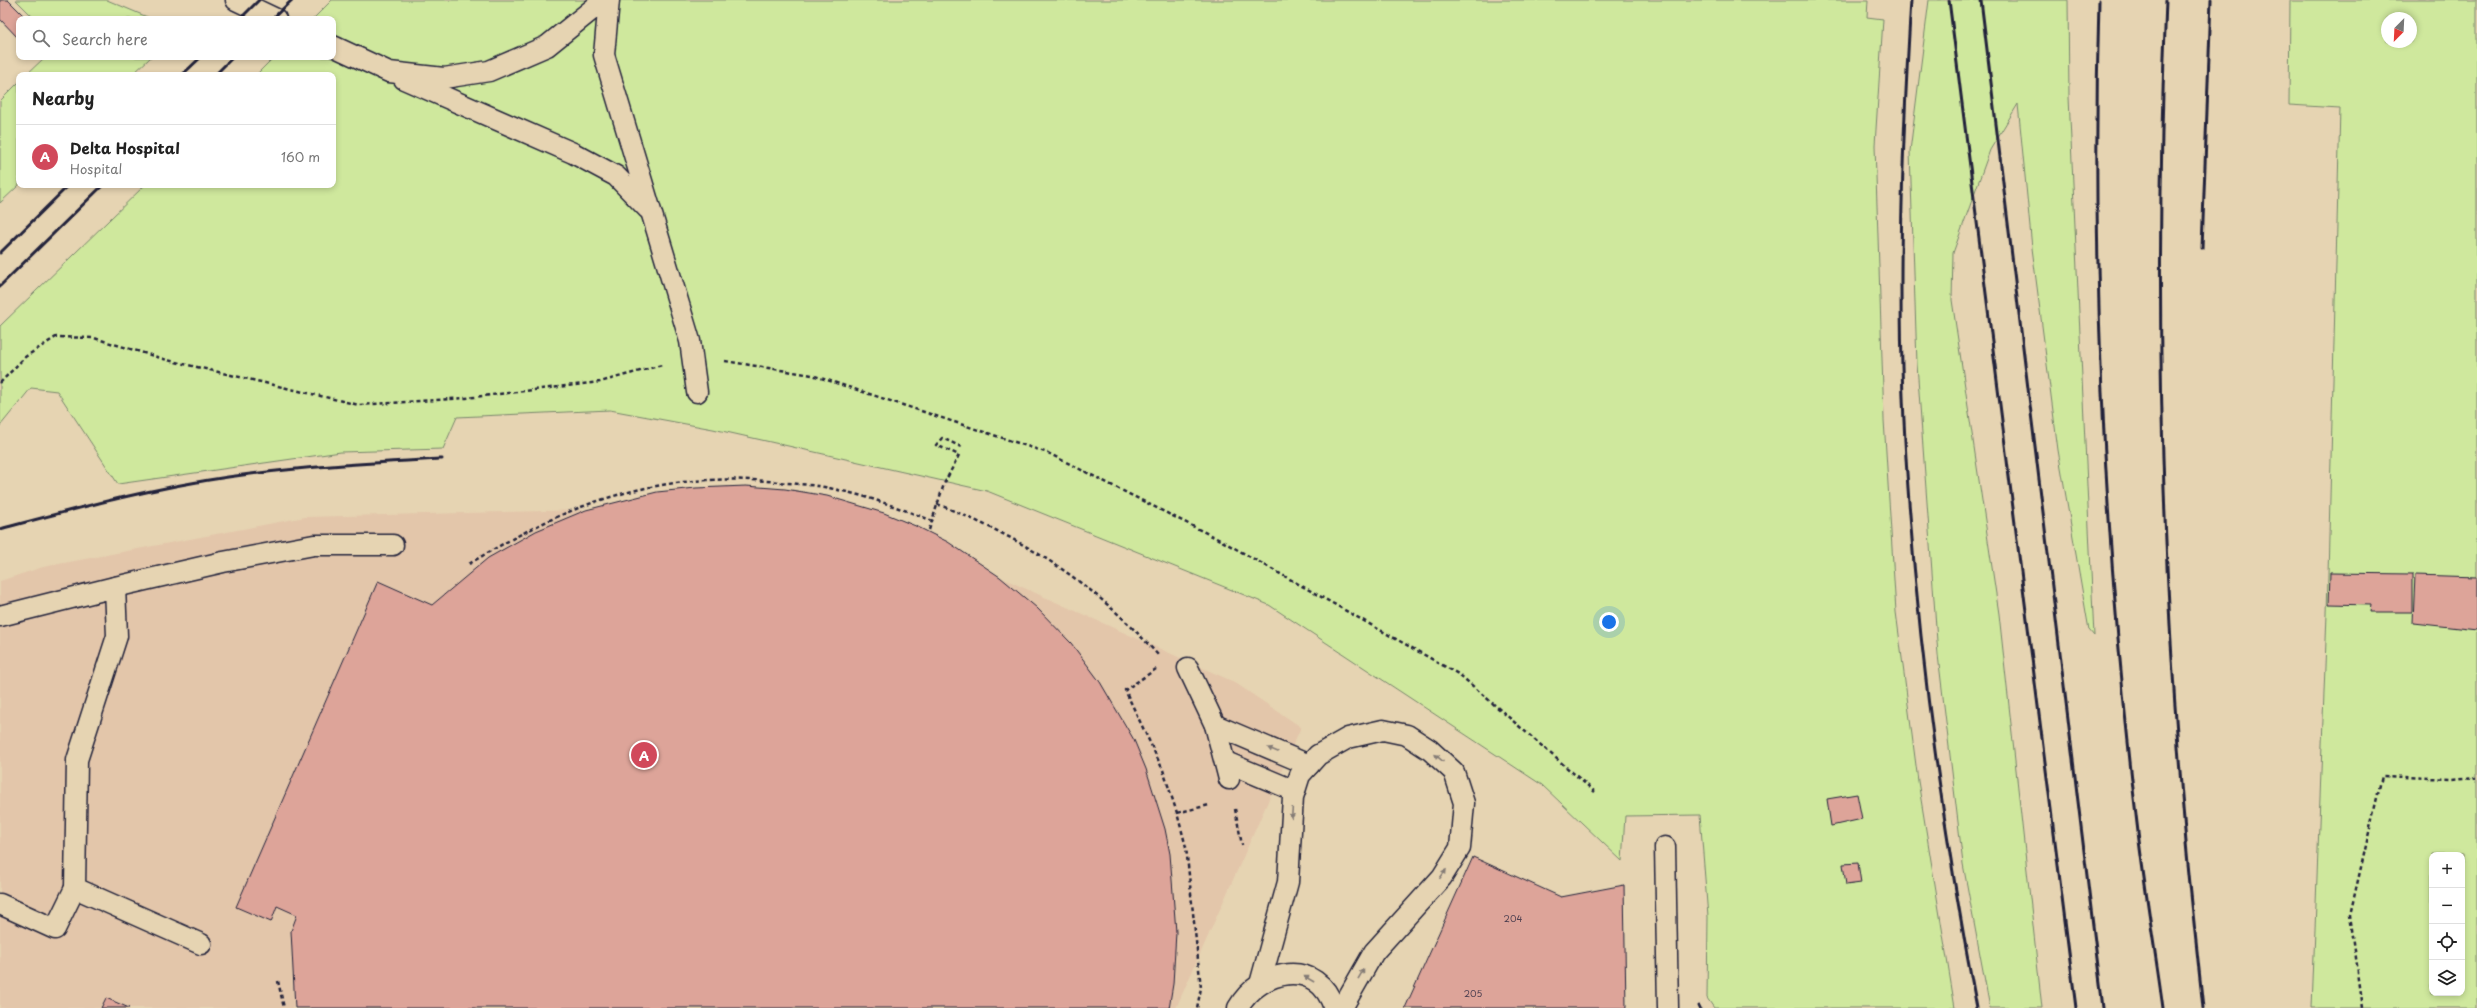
<!DOCTYPE html>
<meta charset="utf-8">
<style>
:root{--surface:#fff;--page:#f2f2f2;--text:#222;--muted:#767676;--line:#e0e0e0;--accent:#d1495b}
body{margin:0;font-family:"Playpen Sans",sans-serif;background:var(--page);color:var(--text)}
.controls{position:absolute;right:12px;bottom:12px;display:grid;overflow:hidden;border-radius:8px;box-shadow:0 2px 6px #0003}
.controls button{width:36px;height:36px;display:grid;place-items:center;padding:0;border:0;border-bottom:1px solid var(--line);background:var(--surface);color:var(--text);font:20px sans-serif}
.compass{position:absolute;left:2381px;top:12px;width:36px;height:36px;border-radius:50%;background:var(--surface);box-shadow:0 2px 6px #0003;rotate:204deg}
.you{position:absolute;left:1609px;top:622px;width:14px;height:14px;margin:-10px;border:3px solid #fff;border-radius:50%;background:#1a73e8;box-shadow:0 0 0 6px #1a73e833}
.badge{display:grid;place-items:center;width:26px;height:26px;border-radius:50%;background:var(--accent);color:#fff;font-size:13px;font-weight:700}
.pin{position:absolute;translate:-50% -50%;border:2px solid #fff;box-shadow:0 1px 4px #0006}
.list{margin:0;padding:0;list-style:none}
h2{display:flex;justify-content:space-between;align-items:center;height:52px;margin:0;padding:0 16px;font-size:17px}
h2 small{font-size:13px;font-weight:400;color:var(--muted)}
.list li{display:grid;grid-template-columns:26px 1fr auto;gap:12px;align-items:center;box-sizing:border-box;height:64px;padding:0 16px;border-top:1px solid var(--line)}
.list b{display:block;font-size:15px;white-space:nowrap}
.list p{margin:0;font-size:13px;white-space:nowrap;color:var(--muted)}
.list em{font-size:13px;font-style:normal;color:var(--muted)}
.icon{flex:none;width:22px;height:22px;fill:none;stroke:currentColor;stroke-width:2;stroke-linecap:round;stroke-linejoin:round}
.map{position:relative;flex:none;width:2477px;height:1008px;overflow:hidden}
.search{position:absolute;background:var(--surface);box-shadow:0 2px 6px #0003;left:16px;top:16px;width:320px;height:44px;display:flex;align-items:center;gap:10px;box-sizing:border-box;padding:0 14px;border-radius:8px;color:var(--muted);font-size:15px}
.panel{position:absolute;background:var(--surface);box-shadow:0 2px 6px #0003;left:16px;top:72px;width:320px;height:116px;border-radius:8px}
.map>svg:first-child{display:block}
.built{fill:#e3c6aa}
.green{fill:#cfe89d;stroke:#78856c;fill-rule:evenodd}
.building{fill:#dda499;stroke:#22223b}
.lines{fill:none;stroke-linecap:round;stroke-linejoin:round}
.service-casing{stroke:#22223b;stroke-width:23}
.path{stroke:#22223b;stroke-width:2.5;stroke-dasharray:4 3;stroke-linecap:butt}
.service{stroke:#e6d4b2;stroke-width:20}
.rail{stroke:#22223b;stroke-width:3}
.oneway{fill:#847b76}
.labels{text-anchor:middle;stroke-width:3;stroke-linejoin:round;paint-order:stroke}
.number-label{font-size:9px;fill:#514252}
</style>
<div class="map">
<svg width="2477" height="1008" viewBox="0 0 2477 1008">
<rect width="100%" height="100%" fill="#e6d4b2"/>
<filter id="ink" filterUnits="userSpaceOnUse"><feTurbulence type="fractalNoise" baseFrequency=".025" numOctaves="2"/><feDisplacementMap in="SourceGraphic" scale="8" xChannelSelector="R" yChannelSelector="G"/><feConvolveMatrix kernelMatrix="1 2 1 2 8 2 1 2 1" color-interpolation-filters="sRGB"/></filter>
<g filter="url(#ink)">
<!-- built -->
<path class="built" d="M746 486 948 542 1000 577 1234 682 1301 727 1176 1008H0V581L43 567 305 517 586 510 657 492 696 488Z"/>
<!-- green -->
<g class="green">
<path d="M16 0H107L152 19H35Z"/>
<path d="M332 0H1868L1867 17 1883 19 1875 145 1884 420 1896 612 1918 781 1955 1008H1714L1707 998 1708 917 1700 815 1625 816 1622 861 1542 785 1269 605 987 491 713 429 610 410 457 417 443 449 341 452 118 484 57 391 31 388 0 426V326L145 185H333V75H256L274 57H333V19H313Z"/>
<path d="M1929 0H2068L2069 97 2094 636 2089 630 2058 450 2032 248 2018 104 1990 150 1953 253 1952 300 1999 614 2042 1008H1990L1963 864 1938 655 1917 364 1910 151Z"/>
<path d="M2290 0H2477V1008H2312L2327 614 2340 108 2289 105ZM2387 18H2411V42H2387ZM2432 855H2462V993H2432Z"/>
<path d="M45 57H151L132 75H26Z"/>
<path d="M19 82V185L0 203V101Z"/>
</g>
<!-- building -->
<g class="building">
<path d="M0 0H8L27 19H19V39L0 19Z"/>
<path d="M746 486 785 489 827 496 884 513 918 527 948 542 1000 577 1037 608 1071 643 1100 682 1134 740 1146 769 1165 829 1170 854 1176 932 1173 984 1169 1008H295L291 931 297 915 277 906 271 922 236 907 378 581 432 605 488 558 536 531 586 510 657 492 696 488Z"/>
<path d="M2330 573 2412 574V612H2370L2371 605 2329 604Z"/>
<path d="M2415 575 2477 577V630L2413 623Z"/>
<path d="M1857 794 1862 819 1831 826 1827 799Z"/>
<path d="M1473 857 1561 897 1624 885 1626 1008H1405Z"/>
<path d="M1858 863 1861 883 1846 885 1843 864Z"/>
<path d="M106 998 129 1008H101Z"/>
</g>
<g class="lines">
<defs>
<g id="service">
<path d="M236 0 276 19"/>
<path d="M609 0 604 55 690 341 697 392"/>
<path d="M333 46 389 72 444 78 489 71 547 46 604 0"/>
<path d="M404 79 573 153 616 176 648 209"/>
<path d="M115 587 223 562 314 545H393"/>
<path d="M0 616 115 587 117 636 77 760 75 888 201 944"/>
<path d="M1188 668 1215 725 1229 779"/>
<path d="M1215 725 1309 765"/>
<path d="M1226 762 1295 791"/>
<path d="M1665 847 1668 1008"/>
<path d="M0 904 55 929 75 888"/>
<path d="M1260 984 1288 882 1293 797 1300 775 1318 755 1348 738 1383 730 1407 735 1430 750 1454 772 1464 803 1460 848 1442 877 1374 952 1342 1008"/>
<path d="M1238 1008C1260 969 1318 957 1334 1008"/>
</g>
</defs>
<!-- service casing -->
<use href="#service" class="service-casing"/>
<!-- path -->
<g class="path">
<path d="M725 361 812 375 1048 453 1222 541 1460 675 1595 792"/>
<path d="M0 383 25 357 56 337 94 338 167 360 359 405 466 398 600 382 662 365"/>
<path d="M937 504C1027 540 1094 583 1158 655"/>
<path d="M929 530 944 484 959 455 936 445 942 438 962 447"/>
<path d="M469 564C569 502 659 470 778 482 798 484 819 485 838 490 871 497 902 509 933 521"/>
<path d="M1156 669 1125 690 1163 770 1177 813 1186 847 1201 988 1197 1008"/>
<path d="M1235 809 1242 845"/>
<path d="M1177 813 1209 805"/>
<path d="M278 981 284 1008"/>
<path d="M2363 1008 2350 915 2382 776 2452 779 2477 777"/>
</g>
<!-- service -->
<use href="#service" class="service"/>
<!-- rail -->
<g class="rail">
<path d="M1911 0C1901 162 1896 326 1908 488 1920 663 1944 836 1977 1008"/>
<path d="M1949 0 2076 1008"/>
<path d="M1981 0 2103 1008"/>
<path d="M2099 0C2091 277 2105 556 2138 832 2145 891 2155 949 2163 1008"/>
<path d="M2166 0C2155 277 2160 556 2185 831 2190 890 2197 949 2203 1008"/>
<path d="M240 19 259 0"/>
<path d="M272 19 292 0"/>
<path d="M182 75 201 57"/>
<path d="M215 75 233 57"/>
<path d="M2202 248 2211 0"/>
<path d="M0 253 69 185"/>
<path d="M0 286 103 185"/>
<path d="M0 529C75 509 151 488 228 477 299 467 371 463 442 459"/>
<path d="M1699 1006 1700 1008"/>
</g>
</g>
<!-- one-way arrows -->
<defs><path id="oneway-solid" d="M-6-.8H1V-3.2L6.5 0L1 3.2V.8H-6Z"/></defs>
<g class="oneway">
<use href="#oneway-solid" transform="translate(1273 750) rotate(-157)"/>
<use href="#oneway-solid" transform="translate(1439 758) rotate(-139)"/>
<use href="#oneway-solid" transform="translate(1292 813) rotate(94)"/>
<use href="#oneway-solid" transform="translate(1443 874) rotate(-54)"/>
<use href="#oneway-solid" transform="translate(1361 974) rotate(-60)"/>
<use href="#oneway-solid" transform="translate(1309 979) rotate(-150)"/>
</g>
</g>
<g class="labels">
<!-- number labels -->
<g class="number-label">
<text x="1513" y="922">204</text>
<text x="1473" y="997">205</text>
</g>
</g>
</svg>
<div class="controls">
<button>+</button>
<button>−</button>
<button><svg class="icon" aria-label="locate" viewBox="0 0 24 24"><circle cx="12" cy="12" r="6"/><path d="M12 2v4M12 18v4M2 12h4M18 12h4"/></svg></button>
<button><svg class="icon" aria-label="layers" viewBox="0 0 24 24"><path d="M12 4l9 5-9 5-9-5zM3 14l9 5 9-5"/></svg></button>
</div>
<svg class="compass" viewBox="-18 -18 36 36"><path d="M0-13l5 13h-10z" fill="#e53935"/><path d="M0 13l5-13h-10z" fill="#767676"/></svg>
<div class="you"></div>
<div class="pin badge" style="left:644px;top:755px">A</div>
<div class="search"><svg class="icon" aria-label="search" viewBox="0 0 24 24"><circle cx="10" cy="10" r="6"/><path d="M15 15l6 6"/></svg>Search here</div>
<section class="panel">
<h2>Nearby<small></small></h2>
<ul class="list">
<li><span class="badge">A</span><div><b>Delta Hospital</b><p>Hospital</p></div><em>160 m</em></li>
</ul>
</section>
</div>
